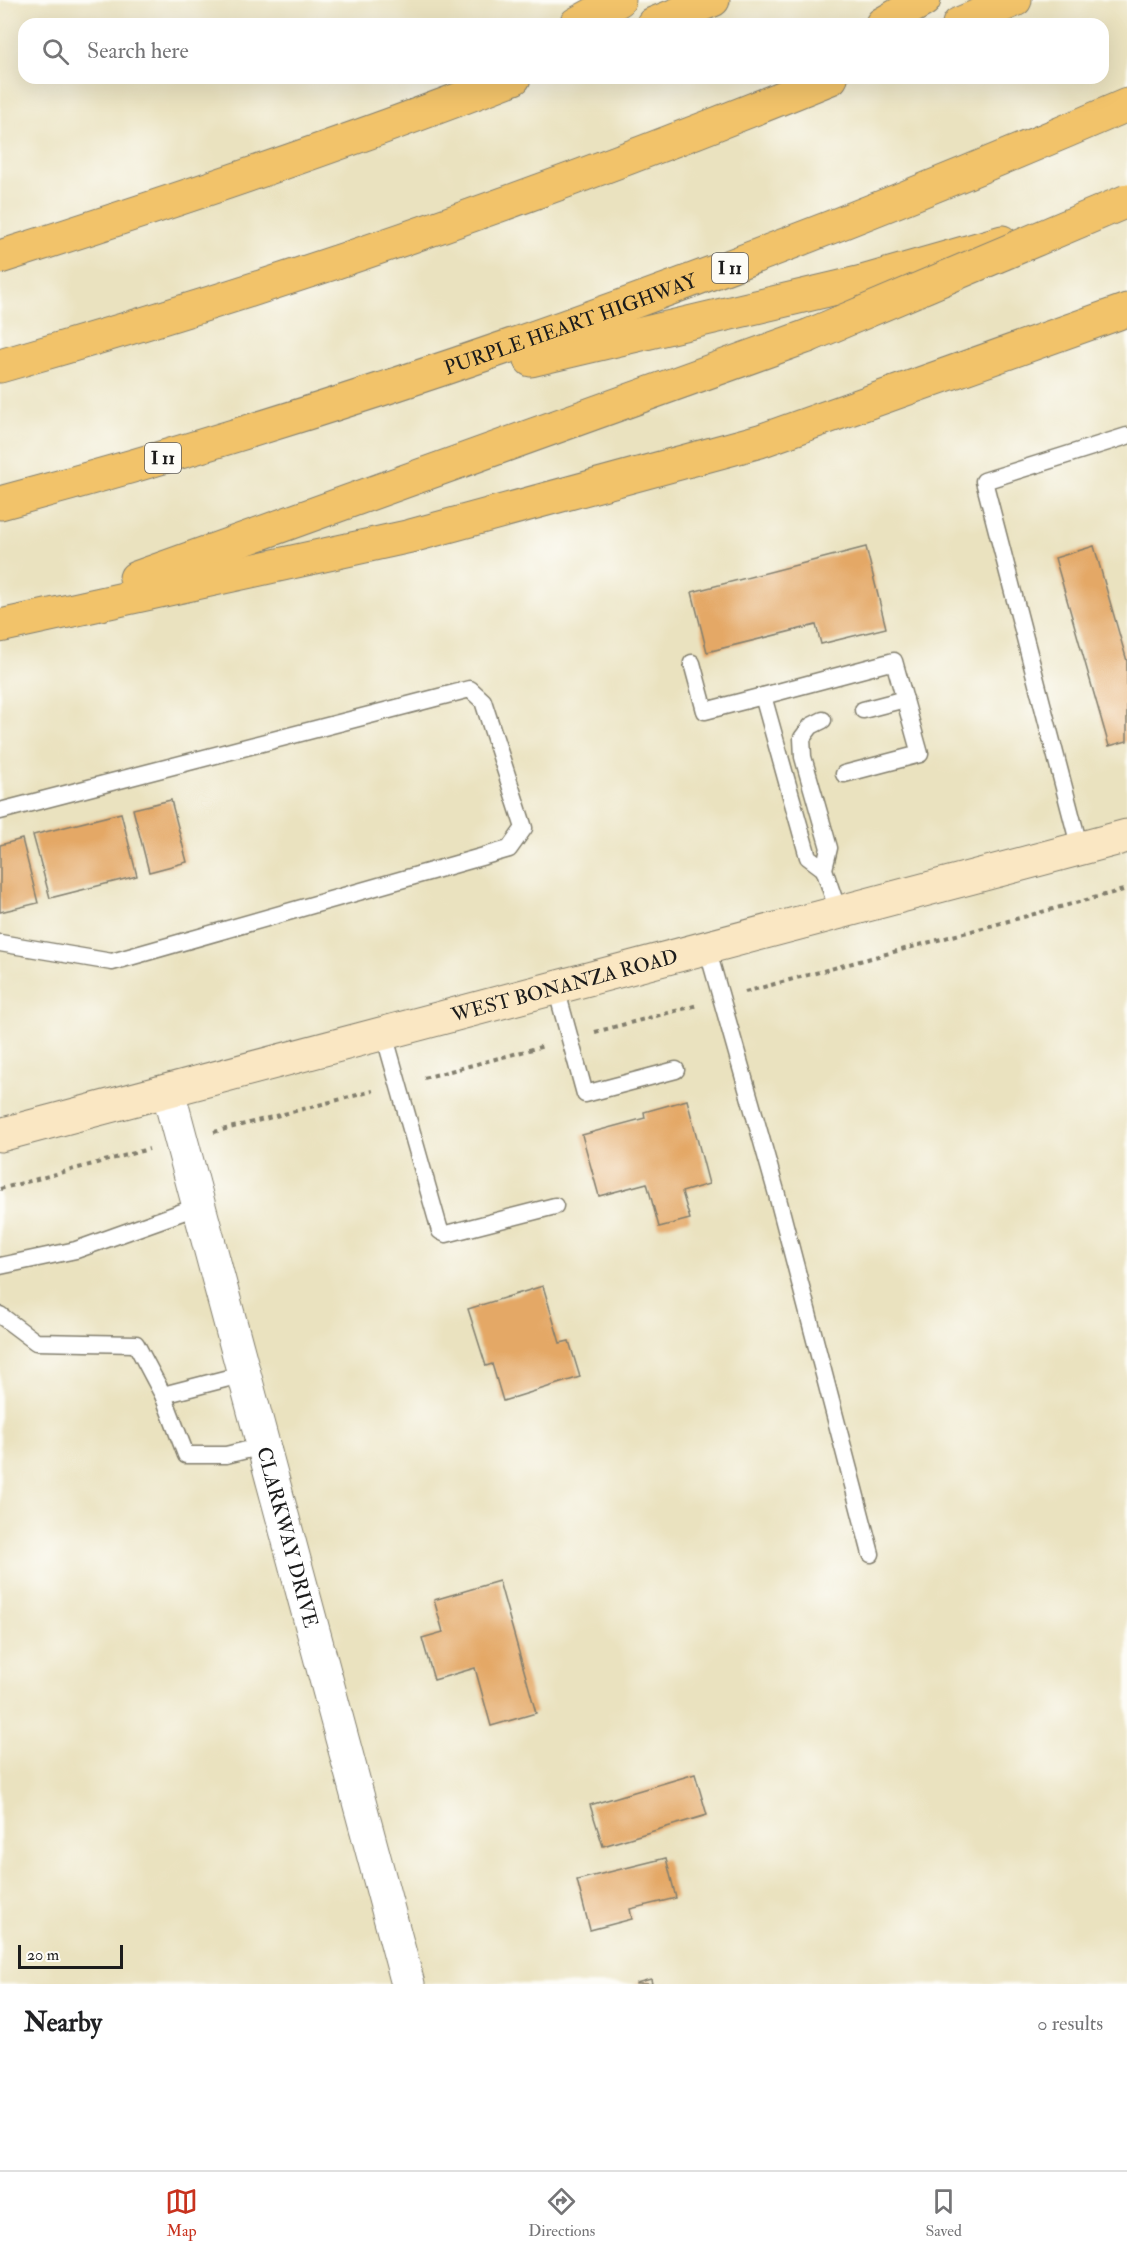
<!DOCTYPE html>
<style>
:root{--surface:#fff;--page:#f6f6f6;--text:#202124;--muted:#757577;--line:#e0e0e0;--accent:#c8321e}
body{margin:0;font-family:"IM FELL Double Pica",serif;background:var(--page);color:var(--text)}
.scale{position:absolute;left:18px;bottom:15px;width:105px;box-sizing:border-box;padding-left:6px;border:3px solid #1c1c1c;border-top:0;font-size:16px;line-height:21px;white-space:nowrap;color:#1c1c1c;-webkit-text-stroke:4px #fdfcf7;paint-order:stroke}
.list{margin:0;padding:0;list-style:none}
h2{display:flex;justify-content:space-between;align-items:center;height:78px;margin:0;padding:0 24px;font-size:26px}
h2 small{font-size:20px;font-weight:400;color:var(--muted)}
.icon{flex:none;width:33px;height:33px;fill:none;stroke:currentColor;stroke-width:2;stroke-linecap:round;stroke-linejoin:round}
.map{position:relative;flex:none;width:1127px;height:1984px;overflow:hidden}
.search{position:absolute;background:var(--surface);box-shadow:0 6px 24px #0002;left:18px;right:18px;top:18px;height:66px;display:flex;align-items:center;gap:15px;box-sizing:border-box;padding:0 21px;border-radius:18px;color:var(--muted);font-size:22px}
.sheet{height:186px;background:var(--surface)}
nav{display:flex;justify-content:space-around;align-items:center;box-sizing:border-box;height:84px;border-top:2px solid var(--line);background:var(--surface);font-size:16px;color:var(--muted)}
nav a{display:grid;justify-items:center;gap:3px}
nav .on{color:var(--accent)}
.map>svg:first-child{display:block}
.building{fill:#e4a866}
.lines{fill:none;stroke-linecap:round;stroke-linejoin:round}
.service-casing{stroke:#837f6e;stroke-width:19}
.minor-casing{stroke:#837f6e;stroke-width:35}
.secondary-casing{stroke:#837f6e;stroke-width:35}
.motorway-casing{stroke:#837f6e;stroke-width:35}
.path{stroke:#837f6e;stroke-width:4;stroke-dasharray:4.5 4.5;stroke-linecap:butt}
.service{stroke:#fff;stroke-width:16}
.minor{stroke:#fff;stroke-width:33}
.secondary{stroke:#fae7c3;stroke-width:33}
.motorway{stroke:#f2c36a;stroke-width:33}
.motorway-bridge-casing{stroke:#837f6e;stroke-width:35;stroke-linecap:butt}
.motorway-bridge{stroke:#f2c36a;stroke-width:33}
.labels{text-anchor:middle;stroke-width:4.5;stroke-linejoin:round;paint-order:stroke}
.shield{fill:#fdfcf7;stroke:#605f5e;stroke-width:1.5}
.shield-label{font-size:18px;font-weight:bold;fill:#1c1c1c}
.street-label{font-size:20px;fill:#1c1c1c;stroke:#fdfcf7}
</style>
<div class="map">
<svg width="1127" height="1984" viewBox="0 0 1127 1984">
<rect width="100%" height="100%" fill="#fdfcf7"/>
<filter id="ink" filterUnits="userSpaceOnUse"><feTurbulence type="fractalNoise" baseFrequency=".0167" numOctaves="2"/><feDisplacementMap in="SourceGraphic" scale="12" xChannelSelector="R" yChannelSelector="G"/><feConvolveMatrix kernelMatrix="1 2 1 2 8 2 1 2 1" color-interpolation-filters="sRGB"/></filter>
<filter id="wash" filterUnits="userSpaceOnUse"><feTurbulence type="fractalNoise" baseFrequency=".008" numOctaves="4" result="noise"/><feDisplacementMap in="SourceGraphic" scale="24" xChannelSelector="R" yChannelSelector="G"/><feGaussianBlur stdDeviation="1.35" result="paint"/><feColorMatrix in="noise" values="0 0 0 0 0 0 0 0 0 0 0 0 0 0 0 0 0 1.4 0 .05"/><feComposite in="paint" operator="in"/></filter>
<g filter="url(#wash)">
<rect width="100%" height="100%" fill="#eae2bf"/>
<g id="blocks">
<!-- building -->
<g class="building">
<path d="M1094 546 1127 661V741L1109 746 1055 558Z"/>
<path d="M866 547 886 628 821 644 816 625 707 652 692 592Z"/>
<path d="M171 800 187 862 149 872 133 809Z"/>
<path d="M121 813 137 876 50 898 33 835Z"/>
<path d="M22 839 38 903 0 912V845Z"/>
<path d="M687 1100 709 1184 682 1192 690 1219 659 1227 647 1183 599 1196 582 1135 645 1118 644 1112Z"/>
<path d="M543 1286 560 1343 569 1341 580 1377 503 1401 492 1364 486 1366 468 1309Z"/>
<path d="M499 1581 536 1713 491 1726 475 1668 434 1680 422 1638 443 1632 434 1600Z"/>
<path d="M695 1774 707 1815 603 1846 590 1805Z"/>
<path d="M666 1858 676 1898 630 1909 632 1919 590 1930 577 1880Z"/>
<path d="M651 1979 652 1984H636V1983Z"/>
</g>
</g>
</g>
<g filter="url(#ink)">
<use href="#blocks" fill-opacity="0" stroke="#837f6e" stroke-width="1.5"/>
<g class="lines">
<defs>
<g id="service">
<path d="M692 663 705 711 763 696"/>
<path d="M863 710 905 699"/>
<path d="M823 720 811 726 802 738 803 757 829 848 824 869 839 914"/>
<path d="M0 811 470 689 483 701 524 828 509 849 112 962 0 943"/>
<path d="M1080 849 984 481 1127 436"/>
<path d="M824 869 808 857 763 696 894 661 920 754 844 774"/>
<path d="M707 948 776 1191 871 1554"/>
<path d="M556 988 585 1094 676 1070"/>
<path d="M384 1034 440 1231 446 1234 555 1206"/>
<path d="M0 1266 76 1250 199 1206"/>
<path d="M0 1315 36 1342 136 1344 163 1395 186 1455H226L263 1446"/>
<path d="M163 1395 244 1374"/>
</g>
<g id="minor">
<path id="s1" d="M168 1091 408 1984"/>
</g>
<g id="secondary">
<path id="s2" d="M0 1135 1127 836"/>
</g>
<g id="motorway">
<path d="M576 24 619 0"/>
<path d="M653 24 713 0"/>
<path d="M882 24 924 0"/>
<path d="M959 24 1015 0"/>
<path d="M0 257C173 202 345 144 514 78"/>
<path d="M531 360 862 282 1002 242"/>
<path d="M0 366C283 286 559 189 831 78"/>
<path id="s3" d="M0 503C388 399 759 264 1127 105"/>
<path d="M136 578 808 336"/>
<path d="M0 626 411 536 760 441 1127 310"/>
</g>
</defs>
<!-- service casing -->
<use href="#service" class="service-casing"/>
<!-- minor casing -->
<use href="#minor" class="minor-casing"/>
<!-- secondary casing -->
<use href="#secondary" class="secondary-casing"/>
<!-- motorway casing -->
<use href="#motorway" class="motorway-casing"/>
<!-- path -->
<g class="path">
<path d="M745 992 1127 889"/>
<path d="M595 1032 698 1005"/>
<path d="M424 1078 544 1046"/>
<path d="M214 1132 373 1091"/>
<path d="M0 1189 149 1149"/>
</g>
<!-- service -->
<use href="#service" class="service"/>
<!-- minor -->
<use href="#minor" class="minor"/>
<!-- secondary -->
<use href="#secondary" class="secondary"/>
<!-- motorway -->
<use href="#motorway" class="motorway"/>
<defs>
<path id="motorway-bridge" d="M808 336 1127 201"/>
</defs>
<!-- motorway-bridge casing -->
<use href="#motorway-bridge" class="motorway-bridge-casing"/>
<!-- motorway-bridge -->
<use href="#motorway-bridge" class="motorway-bridge"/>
</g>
</g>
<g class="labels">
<!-- shield labels -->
<g class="shield">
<rect x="712" y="253" width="36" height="30" rx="4.5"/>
<rect x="145" y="443" width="36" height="30" rx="4.5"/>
</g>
<g class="shield-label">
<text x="730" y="274">I 11</text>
<text x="163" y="464">I 11</text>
</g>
<!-- street labels -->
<g class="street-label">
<text dy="7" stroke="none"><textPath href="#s3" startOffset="598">PURPLE HEART HIGHWAY</textPath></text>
<text dy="7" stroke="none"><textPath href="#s2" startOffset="584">WEST BONANZA ROAD</textPath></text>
<text dy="7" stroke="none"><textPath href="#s1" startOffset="462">CLARKWAY DRIVE</textPath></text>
</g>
</g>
</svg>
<div class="scale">20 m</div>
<div class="search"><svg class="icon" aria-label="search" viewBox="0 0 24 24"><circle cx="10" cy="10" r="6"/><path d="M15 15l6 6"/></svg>Search here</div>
</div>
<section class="sheet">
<h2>Nearby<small>0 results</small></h2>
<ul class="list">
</ul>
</section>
<nav>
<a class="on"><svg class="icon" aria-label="map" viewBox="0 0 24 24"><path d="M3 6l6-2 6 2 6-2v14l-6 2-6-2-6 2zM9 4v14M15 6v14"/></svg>Map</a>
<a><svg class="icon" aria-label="directions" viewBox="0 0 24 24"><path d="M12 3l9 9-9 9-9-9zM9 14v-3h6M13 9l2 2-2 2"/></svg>Directions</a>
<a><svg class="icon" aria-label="saved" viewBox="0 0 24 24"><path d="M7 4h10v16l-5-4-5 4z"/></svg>Saved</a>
</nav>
